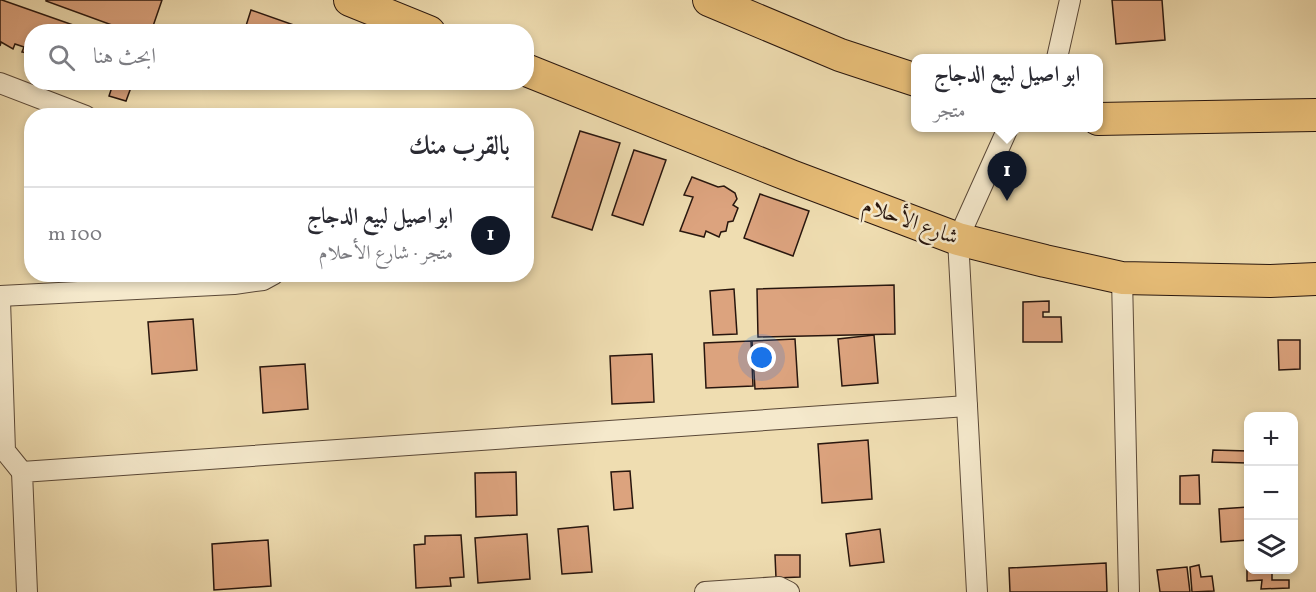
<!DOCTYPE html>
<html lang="ar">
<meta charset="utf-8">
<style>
:root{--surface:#fff;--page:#f7f7f7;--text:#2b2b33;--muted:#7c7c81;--line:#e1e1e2;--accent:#111827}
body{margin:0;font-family:Vollkorn,Amiri,serif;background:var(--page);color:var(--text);direction:rtl}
.controls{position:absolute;right:18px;bottom:18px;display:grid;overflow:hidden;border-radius:12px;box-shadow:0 3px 9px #0003}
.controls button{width:54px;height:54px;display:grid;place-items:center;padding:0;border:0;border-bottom:2px solid var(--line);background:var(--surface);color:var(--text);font:30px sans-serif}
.you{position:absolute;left:762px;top:358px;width:21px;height:21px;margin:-15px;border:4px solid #fff;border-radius:50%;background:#1a73e8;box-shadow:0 0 0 9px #1a73e833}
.badge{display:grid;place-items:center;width:39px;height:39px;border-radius:50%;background:var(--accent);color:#fff;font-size:20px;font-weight:700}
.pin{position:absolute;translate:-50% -50px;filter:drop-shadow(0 2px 3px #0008)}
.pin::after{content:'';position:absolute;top:32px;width:21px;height:18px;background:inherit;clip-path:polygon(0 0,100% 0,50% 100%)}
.popup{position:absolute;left:911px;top:54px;width:192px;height:78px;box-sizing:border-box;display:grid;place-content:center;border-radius:12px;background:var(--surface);filter:drop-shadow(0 2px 4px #0005);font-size:20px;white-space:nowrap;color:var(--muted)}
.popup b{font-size:22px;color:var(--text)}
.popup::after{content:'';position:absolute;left:50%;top:100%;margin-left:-12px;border:12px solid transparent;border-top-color:var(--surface)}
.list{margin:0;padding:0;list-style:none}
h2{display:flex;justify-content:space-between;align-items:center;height:78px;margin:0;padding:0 24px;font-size:26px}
h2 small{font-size:20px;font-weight:400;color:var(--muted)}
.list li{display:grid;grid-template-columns:39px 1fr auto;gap:18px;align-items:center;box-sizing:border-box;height:96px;padding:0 24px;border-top:2px solid var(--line)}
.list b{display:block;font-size:22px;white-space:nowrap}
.list p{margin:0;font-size:20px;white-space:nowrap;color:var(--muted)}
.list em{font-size:20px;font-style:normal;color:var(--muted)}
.icon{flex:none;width:33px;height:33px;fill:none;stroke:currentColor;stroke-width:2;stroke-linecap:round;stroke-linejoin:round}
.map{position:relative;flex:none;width:1316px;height:592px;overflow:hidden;direction:ltr}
.search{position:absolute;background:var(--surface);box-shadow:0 3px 9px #0003;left:24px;top:24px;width:510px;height:66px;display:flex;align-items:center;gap:15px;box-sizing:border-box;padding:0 21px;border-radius:24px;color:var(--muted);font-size:22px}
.panel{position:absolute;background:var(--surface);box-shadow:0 3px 9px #0003;left:24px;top:108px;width:510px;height:174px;border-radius:24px;direction:rtl}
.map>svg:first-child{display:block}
.building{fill:#dca37e;stroke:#28160e;stroke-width:1.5}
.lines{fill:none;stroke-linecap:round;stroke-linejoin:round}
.street-casing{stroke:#5a4837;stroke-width:22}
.primary-casing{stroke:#28160e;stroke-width:34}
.street{stroke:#f5e9cc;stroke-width:20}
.primary{stroke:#e8be78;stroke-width:32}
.labels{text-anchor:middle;stroke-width:5;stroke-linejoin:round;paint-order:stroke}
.street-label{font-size:22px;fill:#28160e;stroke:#f5e9cc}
</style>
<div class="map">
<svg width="1316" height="592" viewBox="0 0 1316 592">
<rect width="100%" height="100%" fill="#efddb1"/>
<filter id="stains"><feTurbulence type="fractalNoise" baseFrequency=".00333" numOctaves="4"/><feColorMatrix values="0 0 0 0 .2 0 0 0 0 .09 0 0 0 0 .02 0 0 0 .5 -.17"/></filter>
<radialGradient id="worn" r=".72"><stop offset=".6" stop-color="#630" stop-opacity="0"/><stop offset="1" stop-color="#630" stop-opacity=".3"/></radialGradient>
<!-- building -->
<g class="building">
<path d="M0 0H2L93 32H32V54L22 52 24 47 15 44 13 49 1 42 0 46Z"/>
<path d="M46 0H162L151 32H131L46 1Z"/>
<path d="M1112 0H1162L1165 40 1116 44Z"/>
<path d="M251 10 305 29 304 32H244Z"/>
<path d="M107 82H133L126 101 109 96 113 84Z"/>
<path d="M580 131 620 143 592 230 552 217Z"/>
<path d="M634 150 666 160 643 225 612 215Z"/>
<path d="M692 177 718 187 724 186 735 193 737 199 733 205 738 208 733 221 728 222 726 231 721 232 719 237 706 231 704 237 680 231 693 197 684 195Z"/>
<path d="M760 194 809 211 793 256 744 238Z"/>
<path d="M894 285 895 334 758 337 757 289Z"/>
<path d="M734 289 737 334 713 335 710 291Z"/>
<path d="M1049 301V312H1043V317H1061L1062 342H1023V302Z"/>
<path d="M193 319 197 370 152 374 148 322Z"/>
<path d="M874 335 878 383 842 386 838 339Z"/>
<path d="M795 339 798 387 755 389 752 341Z"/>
<path d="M1278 340H1300V369L1279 370Z"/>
<path d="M751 341 753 386 706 388 704 343Z"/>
<path d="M652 354 654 402 612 404 610 356Z"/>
<path d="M305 364 308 409 263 413 260 367Z"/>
<path d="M868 440 872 499 822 503 818 444Z"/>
<path d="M1213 450 1248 451 1247 463 1212 462Z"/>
<path d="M630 471 633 508 614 510 611 472Z"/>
<path d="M516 472 517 515 476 517 475 473Z"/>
<path d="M1199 475 1200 504H1180V476Z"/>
<path d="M1248 507V540L1221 542 1219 509Z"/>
<path d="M588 526 592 572 562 574 558 529Z"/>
<path d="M880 529 884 562 850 566 846 534Z"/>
<path d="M527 534 530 579 478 583 475 538Z"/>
<path d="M461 535 464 577 450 578 451 586 416 588 414 545 425 544V536Z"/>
<path d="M268 540 271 586 214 590 212 544Z"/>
<path d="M775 555H800V577L776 578Z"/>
<path d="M1247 562H1248V570H1272V580H1289V588L1261 589 1262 580 1247 581Z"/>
<path d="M1106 563 1107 592H1010L1009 568Z"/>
<path d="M1199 565 1201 577 1212 576 1214 591 1192 592 1190 567Z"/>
<path d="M1187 567 1190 592H1160L1157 570Z"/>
</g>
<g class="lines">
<defs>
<g id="street">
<path d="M1057 58 1070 0"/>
<path d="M0 83 86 116"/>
<path d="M1122 278 1129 592"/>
<path d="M0 296 234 284 263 280 274 274"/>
<path d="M0 300 5 451 22 472"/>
<path d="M27 592 22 472 967 406"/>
<path d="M705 592 779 587 789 592"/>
<path d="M977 592 958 239 1008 128"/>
</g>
<g id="primary">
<path d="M350 0 429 32"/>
<path d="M709 0 840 55 916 80"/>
<path d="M526 70 791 176 958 239 1045 261 1122 278 1270 281 1316 279"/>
<path d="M1098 119 1316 115"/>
</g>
</defs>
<!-- street casing -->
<use href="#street" class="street-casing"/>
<!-- primary casing -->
<use href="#primary" class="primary-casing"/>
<!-- street -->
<use href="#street" class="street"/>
<!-- primary -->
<use href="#primary" class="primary"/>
</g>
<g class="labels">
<!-- street labels -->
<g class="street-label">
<text transform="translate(911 220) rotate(20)" y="8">شارع الأحلام</text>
</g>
</g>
<rect width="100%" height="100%" filter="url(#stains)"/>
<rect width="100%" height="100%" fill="url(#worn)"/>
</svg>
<div class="controls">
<button>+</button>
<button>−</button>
<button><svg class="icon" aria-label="layers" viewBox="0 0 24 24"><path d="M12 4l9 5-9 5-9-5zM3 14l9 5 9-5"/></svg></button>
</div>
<div class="you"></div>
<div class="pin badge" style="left:1007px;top:201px">1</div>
<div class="popup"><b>ابو اصيل لبيع الدجاج</b>متجر</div>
<div class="search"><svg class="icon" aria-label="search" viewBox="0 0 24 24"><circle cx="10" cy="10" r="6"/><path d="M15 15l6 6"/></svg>ابحث هنا</div>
<section class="panel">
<h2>بالقرب منك<small></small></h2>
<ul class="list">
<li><span class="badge">1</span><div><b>ابو اصيل لبيع الدجاج</b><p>متجر · شارع الأحلام</p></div><em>100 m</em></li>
</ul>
</section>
</div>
